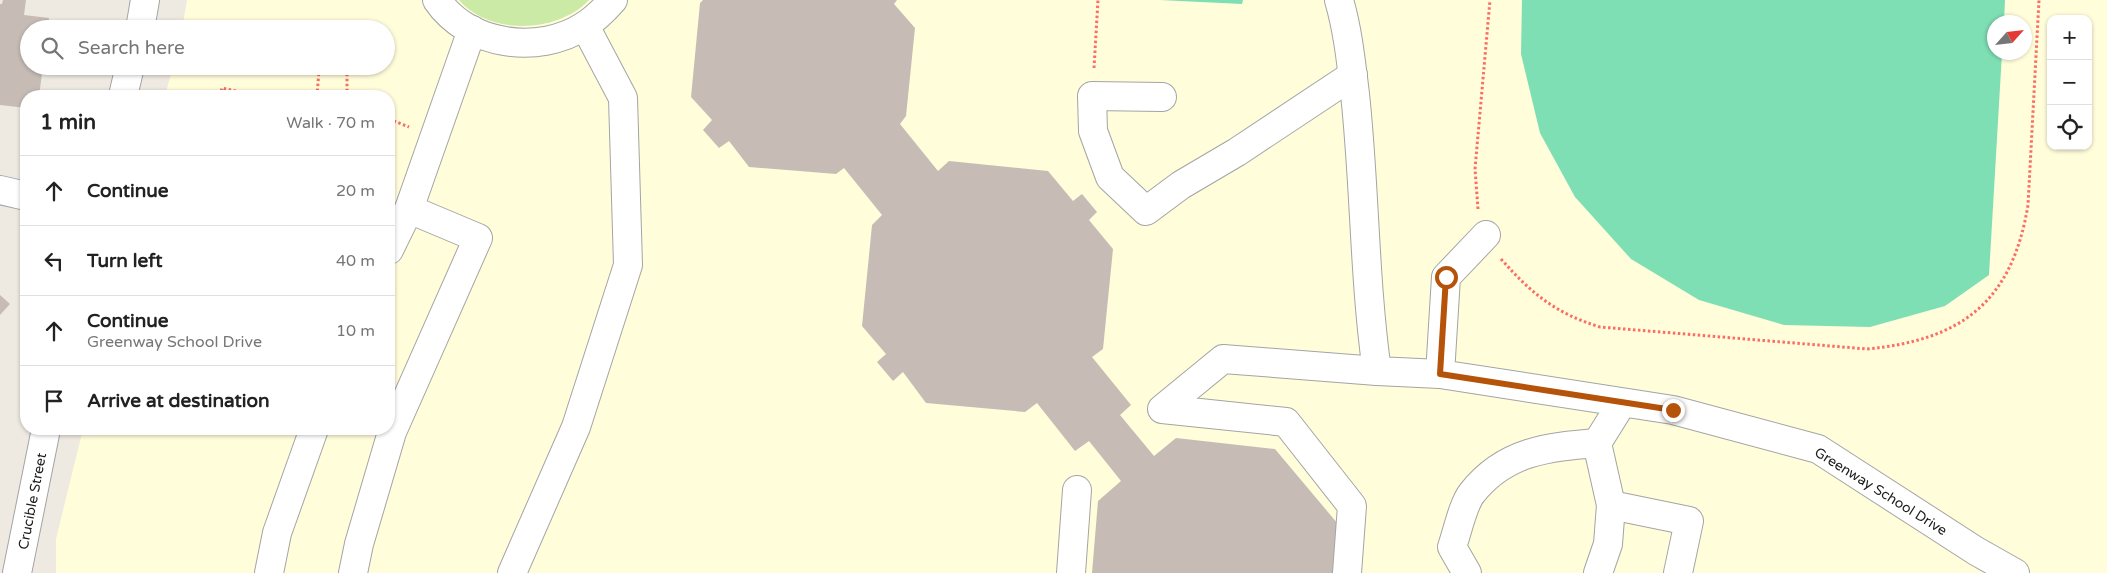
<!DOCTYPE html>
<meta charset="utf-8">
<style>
:root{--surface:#fff;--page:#f2f2f2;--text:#222;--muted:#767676;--line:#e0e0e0}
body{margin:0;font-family:"Varela Round",sans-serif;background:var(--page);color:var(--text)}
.controls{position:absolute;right:15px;top:15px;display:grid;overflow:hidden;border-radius:10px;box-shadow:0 1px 4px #0004}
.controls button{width:45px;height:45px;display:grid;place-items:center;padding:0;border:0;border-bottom:1px solid var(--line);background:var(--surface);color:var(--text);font:25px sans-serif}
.compass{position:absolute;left:1987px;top:15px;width:45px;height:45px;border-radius:50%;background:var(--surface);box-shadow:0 1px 4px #0004;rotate:63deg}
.stop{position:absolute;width:15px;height:15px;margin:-11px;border:4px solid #b45309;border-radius:50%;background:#fff}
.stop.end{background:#b45309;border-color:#fff;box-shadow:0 1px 5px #0008}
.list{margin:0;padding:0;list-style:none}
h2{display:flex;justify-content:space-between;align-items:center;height:65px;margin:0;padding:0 20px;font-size:21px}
h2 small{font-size:16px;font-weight:400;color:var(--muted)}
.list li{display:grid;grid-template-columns:32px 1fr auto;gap:15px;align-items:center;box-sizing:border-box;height:70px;padding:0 20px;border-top:1px solid var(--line)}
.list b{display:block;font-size:19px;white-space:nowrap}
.list p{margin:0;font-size:16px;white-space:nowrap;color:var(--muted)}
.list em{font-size:16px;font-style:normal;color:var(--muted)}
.icon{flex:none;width:28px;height:28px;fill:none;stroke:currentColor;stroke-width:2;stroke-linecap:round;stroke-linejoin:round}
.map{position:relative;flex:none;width:2107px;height:573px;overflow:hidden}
.search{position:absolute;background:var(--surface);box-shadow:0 1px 4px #0004;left:20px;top:20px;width:375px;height:55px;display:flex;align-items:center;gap:12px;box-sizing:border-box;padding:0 18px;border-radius:28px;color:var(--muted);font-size:19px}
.panel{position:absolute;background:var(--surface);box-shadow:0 1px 4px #0004;left:20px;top:90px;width:375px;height:345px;border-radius:20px}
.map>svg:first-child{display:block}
.education{fill:#fffdda;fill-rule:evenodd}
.grass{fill:#caeaa6}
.pitch{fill:#7edfb5}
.building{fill:#c6bcb5}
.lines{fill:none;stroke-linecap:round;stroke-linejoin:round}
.minor-casing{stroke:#a4a4a4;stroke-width:30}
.path{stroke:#fc6e65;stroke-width:3;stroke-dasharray:2.5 2.5;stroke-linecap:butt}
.minor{stroke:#fff;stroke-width:28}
.route{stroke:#b45309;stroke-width:6}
.labels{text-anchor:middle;stroke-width:4;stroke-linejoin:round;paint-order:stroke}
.street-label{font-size:14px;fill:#1d1d1d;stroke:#fff}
</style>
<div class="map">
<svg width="2107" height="573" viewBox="0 0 2107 573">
<rect width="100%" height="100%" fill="#eeeae2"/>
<!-- education -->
<path class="education" d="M187 0H2107V573H56V539L83 429H389V96H165L173 66H386V29H182ZM2051 19H2088V146H2051ZM1994 22H2024V52H1994Z"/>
<!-- grass -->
<path class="grass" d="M459 0H589C558 33 490 36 459 0Z"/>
<!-- pitch -->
<g class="pitch">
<path d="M1160 0H1243L1242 4Z"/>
<path d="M1522 0H2005L2004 22H1994V52L2002 53 1989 275 1945 306 1870 327 1784 325 1699 300 1631 259 1575 197 1540 133 1521 54Z"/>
</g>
<!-- building -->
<g class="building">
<path d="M3 0H26L24 15 49 18 47 29H29V66H43L39 96H26V108L0 105V4H2Z"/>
<path d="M703 0H897L894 4 915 28 906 116 900 124 938 171 949 161 1048 171 1073 201 1082 194 1097 212 1089 220 1113 249 1103 349 1092 357 1131 405 1120 415 1154 456 1176 438 1275 449 1338 524 1333 573H1092L1098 501 1121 481 1089 441 1075 451 1037 403 1025 412 926 403 903 372 893 381 877 362 886 354 862 326 872 225 882 215 844 168 836 174 749 167 729 141 719 148 703 130 712 120 691 97 700 3Z"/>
<path d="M0 295 10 304 0 315Z"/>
</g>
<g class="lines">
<defs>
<g id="minor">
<path d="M437 0C468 46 539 55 584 26 594 20 605 9 613 0"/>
<path d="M1339 0C1348 31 1351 62 1355 94 1365 186 1364 280 1377 371L1440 374 1673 410 1818 449 1976 551 2015 573"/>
<path d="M140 29 145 0"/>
<path d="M123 96 130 66"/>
<path d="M1162 97 1092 96 1093 131 1110 177 1146 211 1181 185 1237 152 1353 75"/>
<path d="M0 190 26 196"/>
<path d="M409 209 472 30"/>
<path d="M1440 374 1446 277 1486 235"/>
<path d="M1622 403 1597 443 1611 505 1689 521 1678 573"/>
<path d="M17 573 46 429"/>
<path d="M269 573 277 533 314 429"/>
<path d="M353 573 359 544 392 432 478 238 409 209 389 250"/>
<path d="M512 573 576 427 628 265 623 98 585 26"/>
<path d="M1071 573 1077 490"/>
<path d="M1347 573 1352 506 1286 422 1162 409 1223 359 1377 371"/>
<path d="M1467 573 1452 547C1457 533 1463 504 1472 493 1505 451 1548 447 1597 443"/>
<path d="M1598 573 1608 544 1611 505"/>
</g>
</defs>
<!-- minor casing -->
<use href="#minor" class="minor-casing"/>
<!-- path -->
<g class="path">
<path d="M1094 68 1098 0"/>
<path d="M220 96 222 88 250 94 251 96"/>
<path d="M317 96 319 70 347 73V96"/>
<path d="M389 119 409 127"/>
<path d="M1478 209 1475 169 1490 0"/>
<path d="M1501 259C1532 294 1555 313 1600 327L1867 349C1962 340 2012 302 2028 205L2039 0"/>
</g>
<!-- minor -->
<use href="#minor" class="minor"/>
</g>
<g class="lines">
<!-- route -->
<path class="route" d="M1446 277 1440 374 1673 410"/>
</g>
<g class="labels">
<!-- street labels -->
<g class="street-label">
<text transform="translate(1881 491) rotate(32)" y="5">Greenway School Drive</text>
<text transform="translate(32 501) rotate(-79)" y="5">Crucible Street</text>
</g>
</g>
</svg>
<div class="controls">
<button>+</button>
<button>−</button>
<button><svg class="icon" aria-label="locate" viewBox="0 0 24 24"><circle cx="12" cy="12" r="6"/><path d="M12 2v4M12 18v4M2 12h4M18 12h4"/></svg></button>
</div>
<svg class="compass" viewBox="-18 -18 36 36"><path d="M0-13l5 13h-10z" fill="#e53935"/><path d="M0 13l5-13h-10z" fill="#767676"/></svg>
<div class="stop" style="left:1446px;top:277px"></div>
<div class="stop end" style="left:1673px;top:410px"></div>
<div class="search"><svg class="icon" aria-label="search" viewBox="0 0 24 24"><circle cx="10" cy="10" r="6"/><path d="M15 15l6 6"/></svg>Search here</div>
<section class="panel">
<h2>1 min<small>Walk · 70 m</small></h2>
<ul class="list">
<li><svg class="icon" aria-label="ahead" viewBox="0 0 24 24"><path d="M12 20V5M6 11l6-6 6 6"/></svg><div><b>Continue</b></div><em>20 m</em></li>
<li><svg class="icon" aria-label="left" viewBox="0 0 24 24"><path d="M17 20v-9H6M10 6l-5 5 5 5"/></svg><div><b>Turn left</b></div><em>40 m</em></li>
<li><svg class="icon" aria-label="ahead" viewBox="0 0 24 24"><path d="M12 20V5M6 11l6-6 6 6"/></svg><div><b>Continue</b><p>Greenway School Drive</p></div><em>10 m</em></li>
<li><svg class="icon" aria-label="arrive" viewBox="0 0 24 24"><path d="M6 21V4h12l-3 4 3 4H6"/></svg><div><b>Arrive at destination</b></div></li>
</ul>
</section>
</div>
